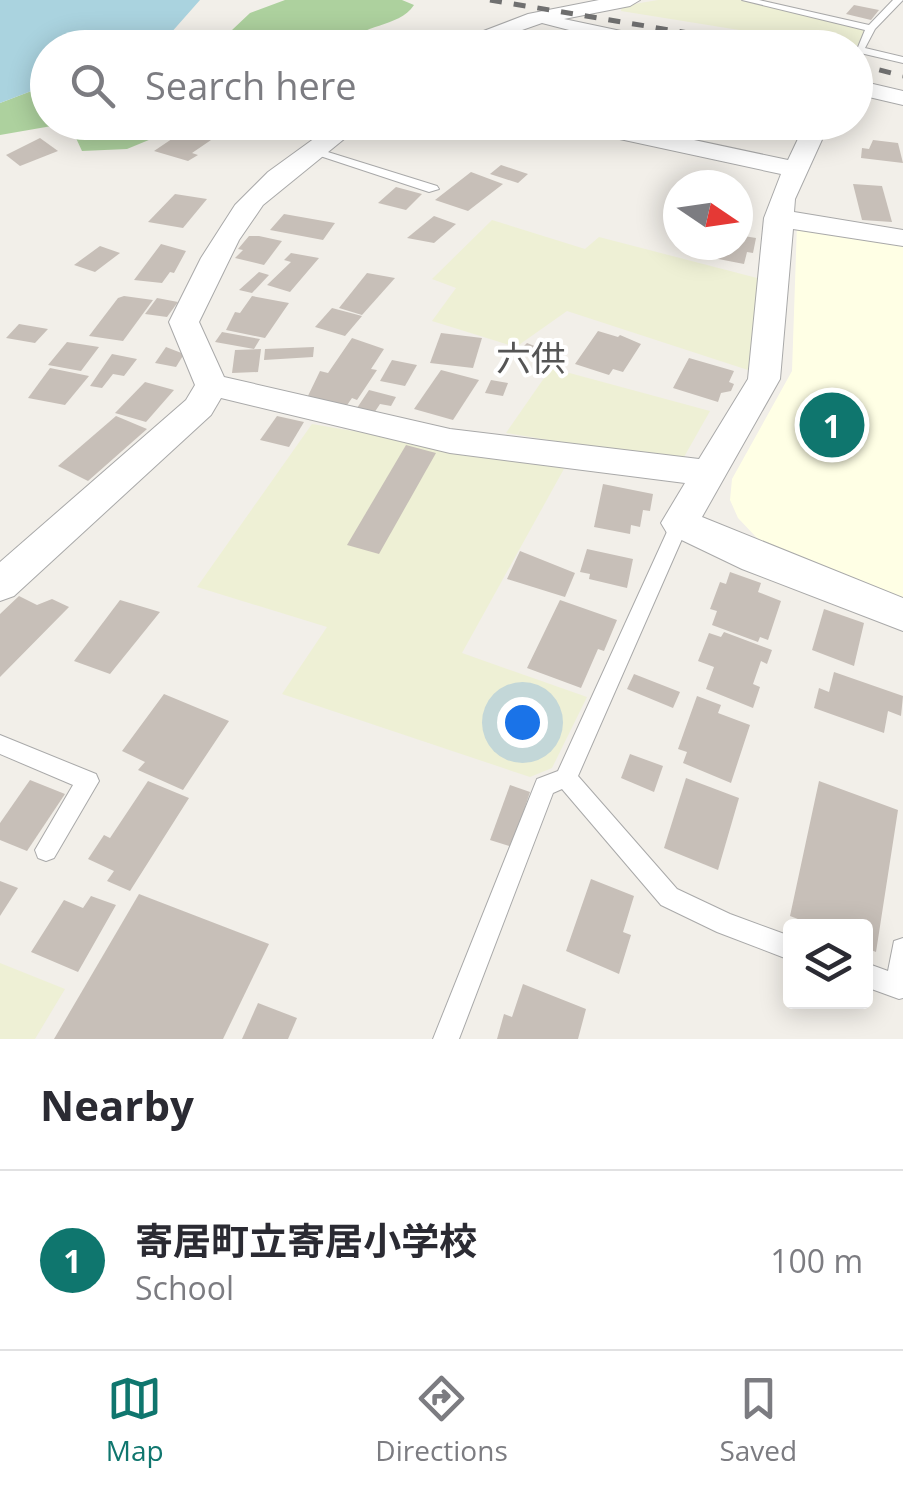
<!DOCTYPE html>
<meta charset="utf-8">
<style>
:root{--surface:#fff;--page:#f7f7f7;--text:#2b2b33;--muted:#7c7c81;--line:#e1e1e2;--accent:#0f766e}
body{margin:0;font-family:"Open Sans","Noto Sans JP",sans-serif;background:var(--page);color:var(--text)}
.controls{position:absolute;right:30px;bottom:30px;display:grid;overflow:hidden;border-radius:10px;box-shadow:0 5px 25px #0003}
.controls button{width:90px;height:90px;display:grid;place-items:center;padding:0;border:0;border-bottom:2px solid var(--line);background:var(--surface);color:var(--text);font:50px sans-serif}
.compass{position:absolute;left:663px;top:170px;width:90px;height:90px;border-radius:50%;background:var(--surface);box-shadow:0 5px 25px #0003;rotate:103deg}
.you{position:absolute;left:522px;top:722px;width:35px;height:35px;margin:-25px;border:8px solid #fff;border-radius:50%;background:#1a73e8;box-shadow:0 0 0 15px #1a73e833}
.badge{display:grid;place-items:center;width:65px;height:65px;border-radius:50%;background:var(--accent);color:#fff;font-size:32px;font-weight:700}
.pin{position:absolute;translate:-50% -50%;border:5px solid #fff;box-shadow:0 2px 10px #0006}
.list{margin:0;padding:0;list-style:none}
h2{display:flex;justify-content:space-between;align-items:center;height:130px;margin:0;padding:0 40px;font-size:42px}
h2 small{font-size:32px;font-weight:400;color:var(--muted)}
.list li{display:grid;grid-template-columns:65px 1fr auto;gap:30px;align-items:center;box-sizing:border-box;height:180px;padding:0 40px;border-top:2px solid var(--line)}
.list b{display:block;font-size:38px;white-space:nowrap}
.list p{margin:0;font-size:32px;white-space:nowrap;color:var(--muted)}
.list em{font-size:32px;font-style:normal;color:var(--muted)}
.icon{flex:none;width:55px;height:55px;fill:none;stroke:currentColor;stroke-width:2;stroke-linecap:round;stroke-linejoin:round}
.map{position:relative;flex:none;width:903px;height:1039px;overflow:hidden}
.search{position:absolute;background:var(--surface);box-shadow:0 5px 25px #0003;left:30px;right:30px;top:30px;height:110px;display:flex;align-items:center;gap:25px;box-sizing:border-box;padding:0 35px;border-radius:55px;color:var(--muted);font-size:38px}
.sheet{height:310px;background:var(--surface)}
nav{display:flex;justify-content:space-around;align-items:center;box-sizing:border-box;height:140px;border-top:2px solid var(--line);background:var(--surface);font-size:28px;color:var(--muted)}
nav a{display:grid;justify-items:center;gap:5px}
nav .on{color:var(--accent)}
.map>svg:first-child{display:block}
.education{fill:#ffffe5}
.farmland{fill:#eef0d5}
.forest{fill:#add19e}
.water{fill:#aad3df}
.building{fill:#c7bfb8}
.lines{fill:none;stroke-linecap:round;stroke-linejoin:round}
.service-casing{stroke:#a9a9a9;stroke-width:2}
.minor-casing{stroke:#a9a9a9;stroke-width:2}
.service{fill:#fff;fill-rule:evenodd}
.minor{fill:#fff;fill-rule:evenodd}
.rail{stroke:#707070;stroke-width:5;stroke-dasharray:12 12;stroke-linecap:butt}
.labels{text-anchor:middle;stroke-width:8;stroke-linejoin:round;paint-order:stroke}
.neighbourhood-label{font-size:35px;fill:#555;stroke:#fff}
</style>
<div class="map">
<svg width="903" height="1039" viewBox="0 0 903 1039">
<rect width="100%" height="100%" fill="#f2efe9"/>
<!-- education -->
<path class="education" d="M797 224 903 242V603L781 554 756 537 738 518 730 500 732 479 792 371Z"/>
<!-- farmland -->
<g class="farmland">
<path d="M658 0H740L867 29 856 48 846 47 621 11 622 6Z"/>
<path d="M492 220 585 249 599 237 761 279 751 371 567 311 516 347 432 321 456 288 432 279Z"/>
<path d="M551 368 710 411 684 457 674 461 506 433Z"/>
<path d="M312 424 565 467 462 653 587 697 552 768 530 777 282 694 327 627 197 587Z"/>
<path d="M0 963 65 989 35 1039H0Z"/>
</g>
<!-- forest -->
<g class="forest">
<path d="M285 0H402L414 5C398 29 360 22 347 47H165L201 44 232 30 250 13Z"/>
<path d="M47 85 48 122 190 123 127 149 82 151 69 123 0 135V103Z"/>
</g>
<!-- water -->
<path class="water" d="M0 0H200L162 43 149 47 48 48 47 85 0 103Z"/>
<!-- building -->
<g class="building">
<path d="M854 5 879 10 871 20 846 14Z"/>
<path d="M197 122 233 125 192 153 198 155 188 161 154 151Z"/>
<path d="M40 138 58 151 20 166 6 155Z"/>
<path d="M873 140 898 143 903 163 861 158 862 148 869 149Z"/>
<path d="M501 165 528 174 518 183 490 174Z"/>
<path d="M471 172 503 184 468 211 435 200Z"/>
<path d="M853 184 882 186 892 222 862 220Z"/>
<path d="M396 187 422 194 406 210 378 203Z"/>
<path d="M175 194 207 199 183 228 148 222Z"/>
<path d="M284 214 335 223 323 240 270 230Z"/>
<path d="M434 216 456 224 434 243 407 238Z"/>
<path d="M738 235 756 238 753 253 747 252 744 264 703 256 706 245H738Z"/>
<path d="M249 236H259L282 241 264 265 235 258 243 250 238 249Z"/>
<path d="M161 244 186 251 174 273 170 272 162 283 134 280Z"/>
<path d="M100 246 120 253 95 272 74 265Z"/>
<path d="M291 253 319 258 290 292 267 285 291 262 284 260Z"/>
<path d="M259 272 269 275 252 293 239 290Z"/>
<path d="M367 273 395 278 362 315 339 308Z"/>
<path d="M124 296 153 300 123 341 89 336 118 298Z"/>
<path d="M252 296 289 303 265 338 226 330 235 312 240 313Z"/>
<path d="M157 298 178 302 167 317 145 314Z"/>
<path d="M332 308 362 316 345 336 315 327Z"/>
<path d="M19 324 48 329 35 343 6 338Z"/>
<path d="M598 331 618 337 620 335 641 344 623 372 613 369 609 375 575 364Z"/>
<path d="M222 332 260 339 254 349 215 342Z"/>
<path d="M441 333 482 338 473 368 430 363Z"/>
<path d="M352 338 384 349 371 369 377 370 357 400 352 398 345 408 307 398 320 371 328 373Z"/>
<path d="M67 342 99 347 81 371 48 365Z"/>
<path d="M527 343 552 353 545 361 520 350Z"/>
<path d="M166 347 184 354 176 367 155 363Z"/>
<path d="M314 347 313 357 264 360 265 349Z"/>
<path d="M261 349 258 372 232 373 235 350Z"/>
<path d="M112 354 137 359 124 376 113 374 102 388 90 386Z"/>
<path d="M689 358 734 371 729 382 734 384 731 391 721 393 718 402 673 388Z"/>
<path d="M392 360 417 365 405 386 380 381Z"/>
<path d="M50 368 89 376 65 405 28 398Z"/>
<path d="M441 370 479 380 453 420 414 409Z"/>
<path d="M491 380 508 383 503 396 485 393Z"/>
<path d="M145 382 174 390 146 422 115 413Z"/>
<path d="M369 390 396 397 391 406 380 404 374 413 357 408Z"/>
<path d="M116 416 147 429 88 481 58 466Z"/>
<path d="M277 416 304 422 289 447 260 440Z"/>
<path d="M406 445 436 453 379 554 347 545Z"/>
<path d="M603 484 653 494 650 511 643 510 640 527 631 525 630 534 594 527Z"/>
<path d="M587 549 633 559 627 588 589 579 590 574 580 572Z"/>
<path d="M520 551 575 573 565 597 507 579Z"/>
<path d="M730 572 761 583 758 592 781 601 768 640 760 637 758 642 712 625 717 611 710 609 720 582 726 584Z"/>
<path d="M19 596 37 605 52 599 69 607 0 677V614Z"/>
<path d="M120 600 160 612 110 674 74 661Z"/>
<path d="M560 600 617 620 604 651 598 649 581 688 527 668Z"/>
<path d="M824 609 864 623 854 666 812 650Z"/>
<path d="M724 632 772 650 767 664 761 661 753 684 760 687 753 708 706 689 714 667 698 661 709 633 721 637Z"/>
<path d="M834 672 903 696 901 716 888 711 884 733 814 708 819 688 829 692Z"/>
<path d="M634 674 680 692 673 708 627 689Z"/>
<path d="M164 694 229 721 183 790 138 770 145 762 122 751Z"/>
<path d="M697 696 721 705 718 713 750 725 731 783 683 763 687 752 678 749Z"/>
<path d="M630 754 663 766 654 792 621 778Z"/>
<path d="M686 778 739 798 718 870 664 848Z"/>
<path d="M30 780 65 794 27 851 0 840V823Z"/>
<path d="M148 781 189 798 130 891 107 881 114 871 88 859 104 835 110 838Z"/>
<path d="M819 781 898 810 876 952 866 948V926H816L790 916Z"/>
<path d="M510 785 530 792 512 847 490 840Z"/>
<path d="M591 879 634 896 623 932 631 935 619 974 566 951Z"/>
<path d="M0 881 18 888 0 916Z"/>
<path d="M139 894 269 944 223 1039H54Z"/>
<path d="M91 896 116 905 78 972 31 952 64 900 83 908Z"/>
<path d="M523 984 586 1009 578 1039H497L504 1014 512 1017Z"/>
<path d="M258 1003 297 1018 288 1039H242Z"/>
</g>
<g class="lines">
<defs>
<g id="service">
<path d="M742 0H759L869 25 893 0H903L875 29 865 48 903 57V63L856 52 865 30Z"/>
<path d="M315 148 437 186 439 189 429 192 311 153V149Z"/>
<path d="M680 516 689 523 578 776 677 889 730 914 790 936V960L717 932 661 905 562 789 553 793 459 1039H433L537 779 558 771 671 523Z"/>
<path d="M0 735 96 774 99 781 54 858 46 861 38 858 35 850 73 785 0 754Z"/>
<path d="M903 938V998L899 999 866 987V963L888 971 894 941Z"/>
</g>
<g id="minor">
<path d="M599 0H640L630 6 564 19 678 43 680 48H639L542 23 471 48H439L528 14Z"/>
<path d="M856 80 903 91V105L856 94Z"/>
<path d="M337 122H365L263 205 239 240 199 322 224 377 450 429 699 459 748 379 764 218 781 174 578 130 566 123 610 122 788 160 806 122H830L795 199 794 212 903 230V246L793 229 780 379 702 517 903 598V631L742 569 667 533 661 523 685 483 450 453 221 398 211 415 14 596 0 601V562L186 400 195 385 169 322 201 258 235 205 268 172Z"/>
</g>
</defs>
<!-- service casing -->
<use href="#service" class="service-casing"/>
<!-- minor casing -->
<use href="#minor" class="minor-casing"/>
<!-- service -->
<use href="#service" class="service"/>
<!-- minor -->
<use href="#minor" class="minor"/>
<!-- rail -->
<g class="rail">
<path d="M490 0 778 48"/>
<path d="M856 64 903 76"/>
</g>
</g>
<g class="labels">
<!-- neighbourhood labels -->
<g class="neighbourhood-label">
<text x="531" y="371">六供</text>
</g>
</g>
</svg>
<div class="controls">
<button><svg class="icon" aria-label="layers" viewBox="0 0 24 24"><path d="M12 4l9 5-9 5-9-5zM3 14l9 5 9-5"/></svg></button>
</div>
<svg class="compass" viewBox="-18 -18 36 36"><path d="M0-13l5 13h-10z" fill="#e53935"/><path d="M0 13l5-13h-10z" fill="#7c7c81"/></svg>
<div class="you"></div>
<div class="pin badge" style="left:832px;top:425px">1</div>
<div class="search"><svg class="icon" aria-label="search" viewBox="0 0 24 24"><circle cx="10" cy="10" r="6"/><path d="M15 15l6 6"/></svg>Search here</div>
</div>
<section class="sheet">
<h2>Nearby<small></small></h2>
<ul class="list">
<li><span class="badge">1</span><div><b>寄居町立寄居小学校</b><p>School</p></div><em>100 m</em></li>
</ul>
</section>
<nav>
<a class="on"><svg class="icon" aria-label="map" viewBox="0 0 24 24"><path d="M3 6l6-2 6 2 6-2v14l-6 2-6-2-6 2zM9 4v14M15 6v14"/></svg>Map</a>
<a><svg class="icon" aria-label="directions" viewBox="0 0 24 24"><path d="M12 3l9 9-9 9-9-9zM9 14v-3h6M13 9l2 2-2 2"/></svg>Directions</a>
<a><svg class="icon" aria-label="saved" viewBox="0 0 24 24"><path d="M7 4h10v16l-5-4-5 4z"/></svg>Saved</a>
</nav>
